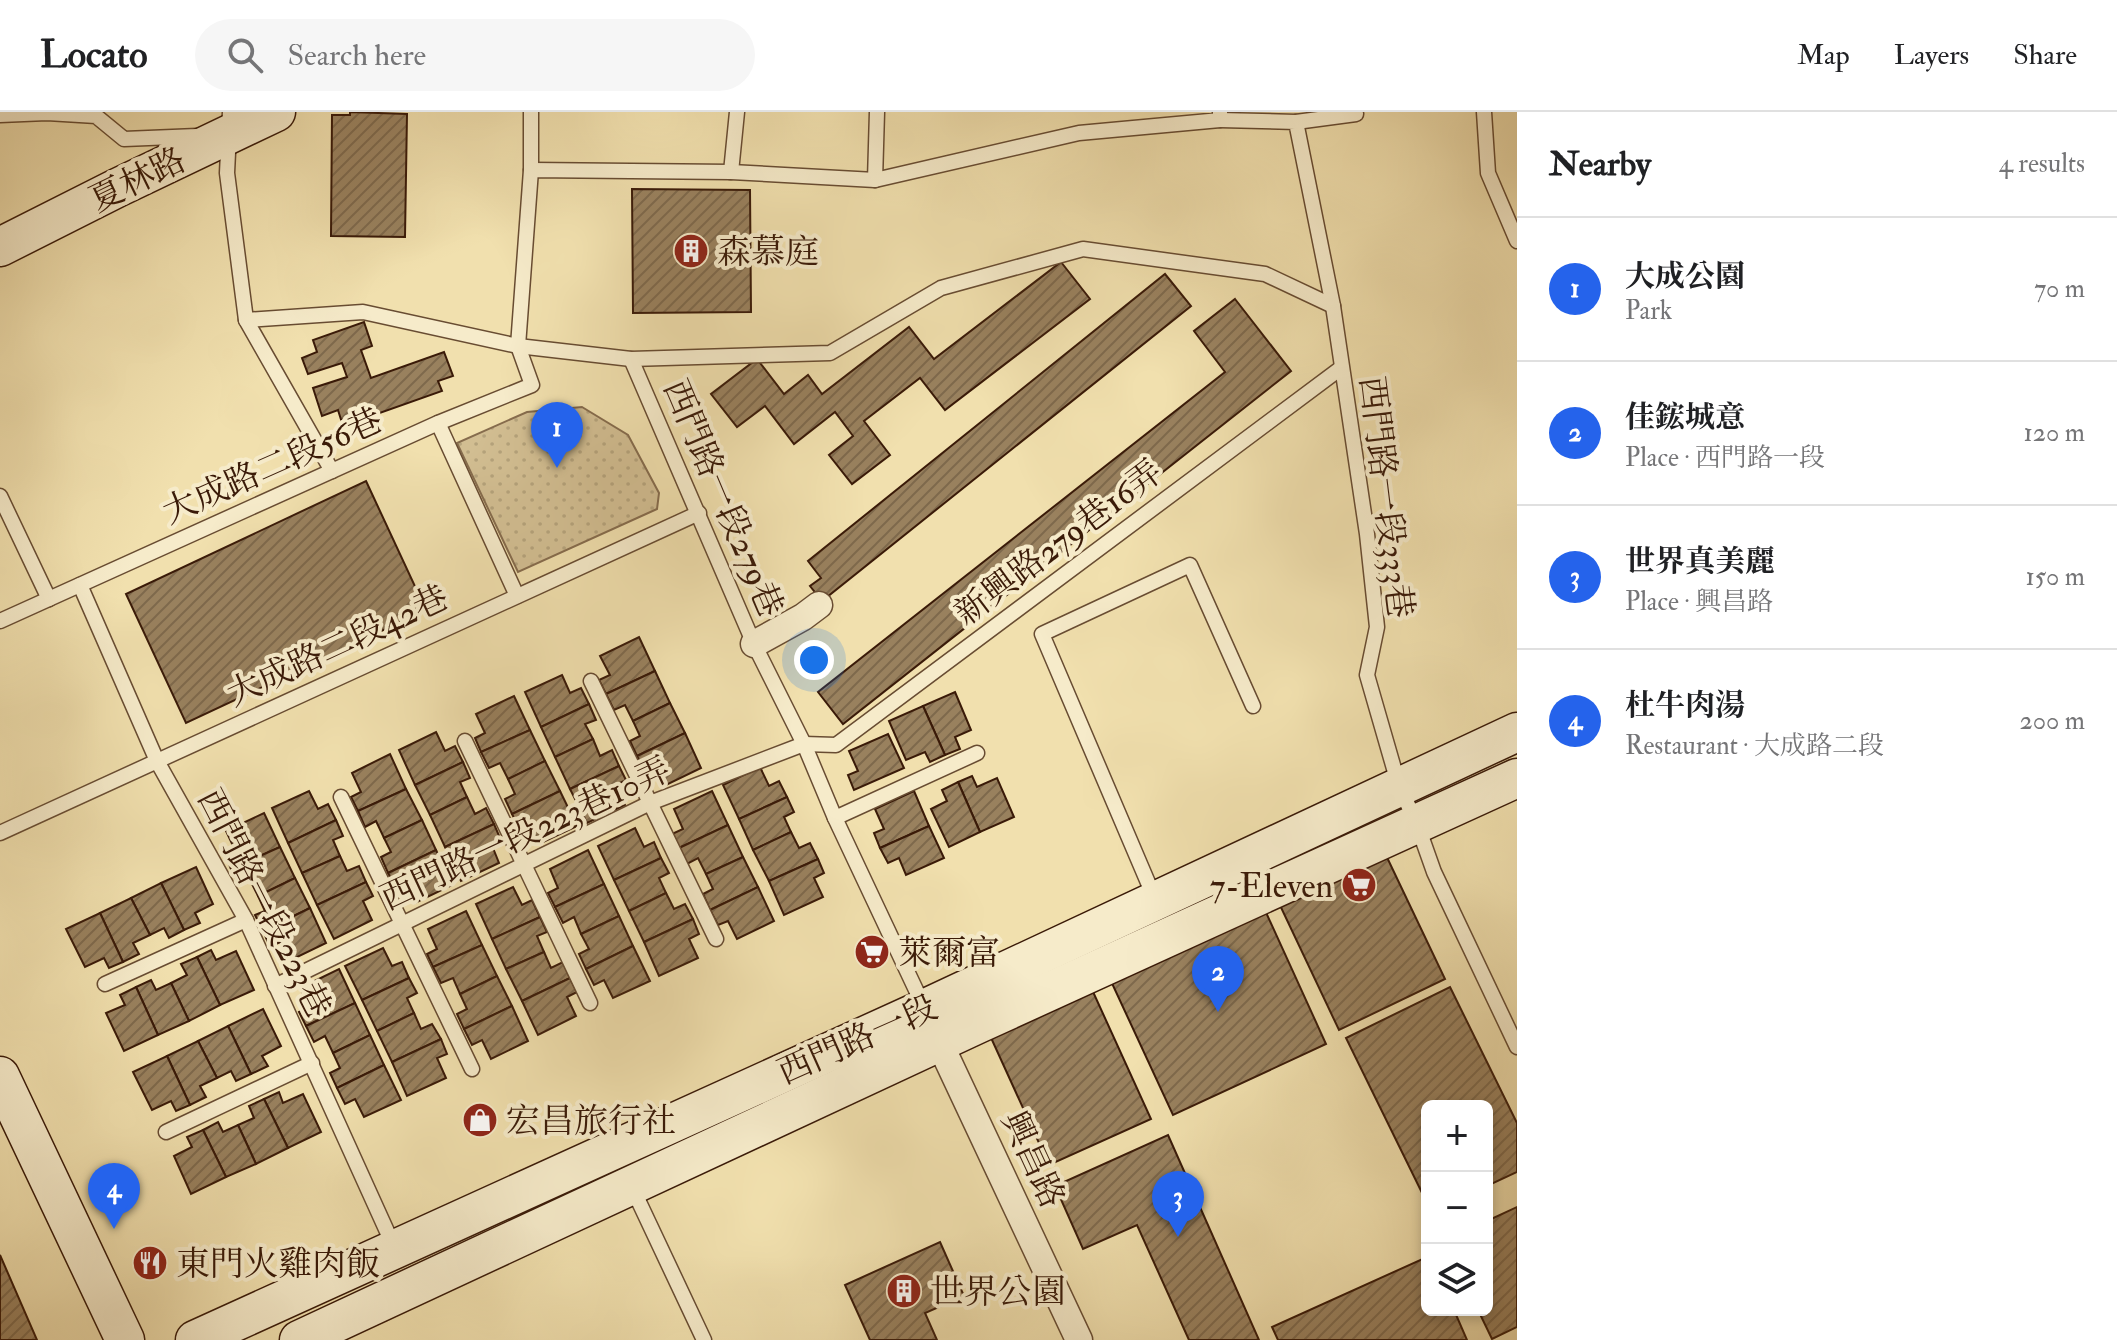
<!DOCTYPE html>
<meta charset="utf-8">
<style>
:root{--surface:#fff;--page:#f6f6f6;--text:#202124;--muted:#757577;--line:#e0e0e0;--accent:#2563eb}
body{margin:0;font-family:"IM FELL Double Pica","Noto Serif TC",serif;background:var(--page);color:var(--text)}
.controls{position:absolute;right:24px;bottom:24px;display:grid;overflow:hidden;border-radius:12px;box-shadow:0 4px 12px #0003}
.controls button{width:72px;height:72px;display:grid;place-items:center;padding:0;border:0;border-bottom:2px solid var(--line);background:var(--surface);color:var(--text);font:40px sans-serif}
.you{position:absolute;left:814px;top:548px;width:28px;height:28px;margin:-20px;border:6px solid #fff;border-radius:50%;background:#1a73e8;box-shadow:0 0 0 12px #1a73e833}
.badge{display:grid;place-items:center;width:52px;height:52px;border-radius:50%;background:var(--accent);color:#fff;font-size:26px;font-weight:700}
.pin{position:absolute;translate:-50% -66px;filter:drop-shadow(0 2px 4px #0008)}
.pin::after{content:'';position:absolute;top:42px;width:28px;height:24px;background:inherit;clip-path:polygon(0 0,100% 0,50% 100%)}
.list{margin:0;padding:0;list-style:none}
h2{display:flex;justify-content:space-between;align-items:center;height:104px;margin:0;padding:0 32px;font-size:34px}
h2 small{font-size:26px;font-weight:400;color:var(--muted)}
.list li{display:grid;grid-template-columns:52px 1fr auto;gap:24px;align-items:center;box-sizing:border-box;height:144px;padding:0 32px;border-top:2px solid var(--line)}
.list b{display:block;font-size:30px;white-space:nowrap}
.list p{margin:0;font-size:26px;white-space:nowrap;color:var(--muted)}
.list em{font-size:26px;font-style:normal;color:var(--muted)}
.icon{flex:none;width:44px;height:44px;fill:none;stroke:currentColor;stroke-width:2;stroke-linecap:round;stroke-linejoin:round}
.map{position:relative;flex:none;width:1517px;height:1228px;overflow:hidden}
header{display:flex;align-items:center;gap:48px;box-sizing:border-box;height:112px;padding:0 40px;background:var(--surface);border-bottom:2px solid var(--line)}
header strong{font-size:38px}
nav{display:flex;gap:44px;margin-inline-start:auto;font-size:28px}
.search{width:560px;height:72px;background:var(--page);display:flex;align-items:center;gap:20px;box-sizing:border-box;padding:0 28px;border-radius:44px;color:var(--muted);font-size:30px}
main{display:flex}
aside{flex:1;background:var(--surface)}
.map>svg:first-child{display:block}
.park{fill:url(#park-dots);stroke:#866c4d;stroke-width:2}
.building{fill:url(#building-hatch);stroke:#3a1a08;stroke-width:2}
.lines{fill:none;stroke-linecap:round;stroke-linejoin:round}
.lane-casing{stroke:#684c32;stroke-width:17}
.street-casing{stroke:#684c32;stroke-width:29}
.secondary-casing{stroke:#3a1a08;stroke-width:41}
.lane{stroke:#f6ebca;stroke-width:14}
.street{stroke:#f6ebca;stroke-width:26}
.secondary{stroke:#f6ebca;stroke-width:38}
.labels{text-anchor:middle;stroke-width:8;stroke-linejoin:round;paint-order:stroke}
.street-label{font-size:34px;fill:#3a1a08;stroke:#f6ebca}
.poi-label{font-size:34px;fill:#3a1a08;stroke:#f6ebca;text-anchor:start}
</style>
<header>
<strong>Locato</strong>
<div class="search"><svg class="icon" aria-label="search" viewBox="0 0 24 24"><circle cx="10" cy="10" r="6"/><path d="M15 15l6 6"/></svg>Search here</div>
<nav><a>Map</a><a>Layers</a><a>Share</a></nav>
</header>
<main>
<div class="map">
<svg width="1517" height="1228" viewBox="0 0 1517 1228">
<defs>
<pattern id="park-dots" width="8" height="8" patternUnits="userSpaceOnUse" patternTransform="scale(2)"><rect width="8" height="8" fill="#d2be92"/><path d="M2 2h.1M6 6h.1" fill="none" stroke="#b5a37c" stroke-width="1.8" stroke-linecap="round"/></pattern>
<pattern id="building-hatch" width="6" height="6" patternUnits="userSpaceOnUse" patternTransform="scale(2)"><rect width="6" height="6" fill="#99815e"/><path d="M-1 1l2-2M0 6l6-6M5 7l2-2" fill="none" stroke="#7e694c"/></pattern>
</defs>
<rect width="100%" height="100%" fill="#f1e0ae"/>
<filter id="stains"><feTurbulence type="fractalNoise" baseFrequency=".0025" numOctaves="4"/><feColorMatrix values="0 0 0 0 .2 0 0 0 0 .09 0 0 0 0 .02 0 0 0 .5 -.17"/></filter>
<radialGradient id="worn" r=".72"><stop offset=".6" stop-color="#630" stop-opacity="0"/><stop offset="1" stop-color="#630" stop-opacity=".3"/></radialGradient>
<!-- park -->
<path class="park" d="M582 295 628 323 659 381 657 397 518 460 457 331 527 300Z"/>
<!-- building -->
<g class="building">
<path d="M350 0 407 2 405 125 331 124 332 3H350Z"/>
<path d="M632 77 750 78 751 200 633 201Z"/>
<path d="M1061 150 1090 187 945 298 920 266 864 309 890 343 852 372 829 343 853 324 835 300 794 332 765 294 737 315 711 282 757 247 784 282 808 263 822 282 909 215 934 247Z"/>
<path d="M1165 162 1191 194 822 489 810 474 821 466 808 449Z"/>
<path d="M1235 187 1291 259 843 612 818 580 1225 260 1194 219Z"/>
<path d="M364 210 372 234 361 238 371 266 444 240 453 264 438 269 442 279 343 314 338 298 322 304 313 276 347 265 342 251 308 262 302 246 317 240 313 228Z"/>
<path d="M366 369 426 498 186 611 126 482Z"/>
<path d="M639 525 655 559 606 582 599 568 610 563 600 544Z"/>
<path d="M655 559 670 591 633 609 625 593 614 598 606 582Z"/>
<path d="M562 563 570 581 581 576 589 592 541 615 525 580Z"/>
<path d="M955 580 971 618 955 625 960 637 945 643 923 594Z"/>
<path d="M514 584 530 618 481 640 475 626 485 621 476 602Z"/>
<path d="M670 591 685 621 637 644 630 629 640 624 633 609Z"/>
<path d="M589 592 596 608 585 612 593 627 555 645 541 615Z"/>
<path d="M923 594 945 643 930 650 925 640 906 648 889 609Z"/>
<path d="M530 618 545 649 508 667 500 651 489 656 481 640Z"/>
<path d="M436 620 445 639 455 634 463 650 415 673 399 638Z"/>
<path d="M685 621 701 656 664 674 655 655 645 660 637 644Z"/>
<path d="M888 622 904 656 854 678 848 663 858 659 849 639Z"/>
<path d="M593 627 600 644 612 638 619 654 570 677 555 645Z"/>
<path d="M390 642 406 677 358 699 351 685 361 680 352 661Z"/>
<path d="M545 649 560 679 512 702 505 687 515 682 508 667Z"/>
<path d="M463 650 470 666 460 670 467 685 430 703 415 673Z"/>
<path d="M619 654 626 668 616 673 625 693 587 711 570 677Z"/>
<path d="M760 655 769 674 779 669 787 685 739 707 723 673Z"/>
<path d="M972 664 977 675 997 666 1014 705 980 720 958 670Z"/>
<path d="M958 670 980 720 949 735 931 697 947 689 942 678Z"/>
<path d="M406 677 422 708 384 726 376 709 365 715 358 699Z"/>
<path d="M309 679 318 697 328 692 336 708 288 731 272 696Z"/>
<path d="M560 679 577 714 539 732 530 713 520 718 512 702Z"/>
<path d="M712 679 728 713 679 736 672 722 683 717 674 697Z"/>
<path d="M914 679 929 714 880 736 874 721 884 717 875 697Z"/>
<path d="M467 685 475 702 486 696 494 712 445 735 430 703Z"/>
<path d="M787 685 794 700 784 705 791 720 753 738 739 707Z"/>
<path d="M264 701 280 735 231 757 225 743 235 738 226 719Z"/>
<path d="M336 708 343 724 333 728 340 744 302 761 288 731Z"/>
<path d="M422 708 436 738 388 761 381 745 391 740 384 726Z"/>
<path d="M494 712 500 726 491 731 499 751 461 769 445 735Z"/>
<path d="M728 713 743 745 706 762 698 746 687 752 679 736Z"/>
<path d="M929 714 944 746 906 763 899 746 888 751 880 736Z"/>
<path d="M635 716 644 735 654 730 661 746 614 768 598 734Z"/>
<path d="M791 720 799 736 810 731 818 747 769 769 753 738Z"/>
<path d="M280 735 295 766 258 784 250 768 239 773 231 757Z"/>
<path d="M1383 737 1445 867 1339 918 1277 787Z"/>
<path d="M436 738 452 773 415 791 406 772 396 777 388 761Z"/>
<path d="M588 738 604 772 555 795 548 781 558 776 550 757Z"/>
<path d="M340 744 347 759 359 754 366 770 317 793 302 761Z"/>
<path d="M743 745 758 775 710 798 703 782 713 777 706 762Z"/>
<path d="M661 746 669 761 659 766 666 781 629 799 614 768Z"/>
<path d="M818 747 824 761 814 766 823 785 784 803 769 769Z"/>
<path d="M196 755 213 792 195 801 200 811 184 818 161 771Z"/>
<path d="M295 766 310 796 263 819 255 803 265 799 258 784Z"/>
<path d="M366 770 373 784 363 789 372 808 334 827 317 793Z"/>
<path d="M161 771 184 818 169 826 164 816 150 823 131 786Z"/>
<path d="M604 772 619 804 581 822 574 805 563 811 555 795Z"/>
<path d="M513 775 522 793 532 788 540 805 492 827 476 792Z"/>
<path d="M758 775 774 809 737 827 728 809 718 813 710 798Z"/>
<path d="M666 781 674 797 685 792 693 807 644 830 629 799Z"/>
<path d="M131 786 150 823 133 831 139 842 123 850 100 801Z"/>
<path d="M310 796 326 831 289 849 280 830 270 835 263 819Z"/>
<path d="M1264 796 1326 932 1173 1003 1110 867Z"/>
<path d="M466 799 482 833 433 855 427 842 437 837 428 817Z"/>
<path d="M100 801 123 850 109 856 104 846 85 855 66 817Z"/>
<path d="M619 804 633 834 586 857 579 842 589 837 581 822Z"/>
<path d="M540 805 547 820 537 824 544 840 506 857 492 827Z"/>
<path d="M693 807 699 822 689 827 698 846 659 864 644 830Z"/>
<path d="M482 833 497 864 460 882 453 866 441 871 433 855Z"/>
<path d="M633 834 650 869 613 886 604 868 594 873 586 857Z"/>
<path d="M383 836 392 854 402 850 409 866 362 888 345 854Z"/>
<path d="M211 838 216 848 236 839 254 878 220 893 197 845Z"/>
<path d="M544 840 551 856 563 850 570 866 522 889 506 857Z"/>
<path d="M197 845 220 893 189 909 171 871 187 863 181 852Z"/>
<path d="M339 857 355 891 306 914 299 900 309 895 300 876Z"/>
<path d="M497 864 512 894 464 917 457 902 467 897 460 882Z"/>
<path d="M409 866 417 881 407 886 414 901 377 919 362 888Z"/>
<path d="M570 866 577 880 567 885 576 904 538 923 522 889Z"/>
<path d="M151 868 156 878 171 871 189 909 158 923 136 875Z"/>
<path d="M1089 871 1151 1007 1049 1053 987 917Z"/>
<path d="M136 875 158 923 124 939 106 901 125 893 120 883Z"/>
<path d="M1450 875 1517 1011V1060L1487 1074V994H1427V1091L1346 926Z"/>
<path d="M355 891 370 923 333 941 325 924 314 930 306 914Z"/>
<path d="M512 894 528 929 491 947 482 928 472 933 464 917Z"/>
<path d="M263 897 281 934 262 944 268 954 251 962 228 914Z"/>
<path d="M414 901 421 917 432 912 441 927 392 950 377 919Z"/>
<path d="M228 914 251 962 236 969 231 959 217 966 198 929Z"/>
<path d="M370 923 384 953 337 976 330 961 340 956 333 941Z"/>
<path d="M441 927 447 942 437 946 446 966 407 984 392 950Z"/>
<path d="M198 929 217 966 200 974 206 985 190 993 167 944Z"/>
<path d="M167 944 190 993 176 999 171 989 152 998 133 960Z"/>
<path d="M384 953 401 988 364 1005 355 987 345 992 337 976Z"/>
<path d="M279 980 283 991 303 982 321 1020 288 1036 264 987Z"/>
<path d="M264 987 288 1036 256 1052 238 1013 254 1006 249 994Z"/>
<path d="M218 1010 223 1020 238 1013 256 1052 226 1065 203 1018Z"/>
<path d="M203 1018 226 1065 191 1082 174 1044 192 1035 187 1025Z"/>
<path d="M1168 1023 1259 1228H1189L1137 1113 1083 1137 1055 1074Z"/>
<path d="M1517 1095V1215L1492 1227 1478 1198H1487V1109Z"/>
<path d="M940 1130 964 1184 925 1201 937 1228H870L845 1173Z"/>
<path d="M0 1143 37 1228H0Z"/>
<path d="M1427 1145V1198H1454L1467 1228H1278L1272 1215Z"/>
</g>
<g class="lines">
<defs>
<g id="lane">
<path d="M230 0 227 61 246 208 363 200 518 234 631 247 830 241 941 176 1083 137 1265 162 1333 194"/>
<path d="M531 0V58"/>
<path d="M1484 0 1488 61 1517 129"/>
<path d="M0 3 47 1 96 4 124 27 197 24"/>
<path d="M1220 8 1296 10 1333 194 1367 422 1377 515 1367 563 1399 674 1417 712 1434 760 1517 935"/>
<path d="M1296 10 1356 2"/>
<path d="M731 60 737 0"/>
<path d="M875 68 877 0"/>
<path d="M246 208 332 359"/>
<path d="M631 247 754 532 804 632 835 706 924 895"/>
<path d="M438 311 517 484"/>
<path d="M0 384 49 487"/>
<path d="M80 473 157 649 246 808 395 1137"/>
<path d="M0 509 438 311 532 273 518 234 531 58 731 60 875 68 1079 21 1220 8V0"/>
<path d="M591 569 716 827"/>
<path d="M465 629 590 891"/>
<path d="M341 685 472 957"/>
<path d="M835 706 977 641"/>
<path d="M0 721 699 401"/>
<path d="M1155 787 1042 522 1190 453 1253 594"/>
<path d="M105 872 246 808"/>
<path d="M275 874 650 691 804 632 836 633 1341 256"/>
<path d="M166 1020 312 951"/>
<path d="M631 1073 704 1228"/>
</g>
<g id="street">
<path d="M754 532 803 505 819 493"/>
<path d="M932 915 1079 1228"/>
</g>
<g id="secondary">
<path d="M0 135 117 76 276 0"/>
<path d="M0 964 125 1228"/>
<path d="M195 1228 924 897 1517 620"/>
<path d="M299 1228 978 912 1517 666"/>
</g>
</defs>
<!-- lane casing -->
<use href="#lane" class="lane-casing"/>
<!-- street casing -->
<use href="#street" class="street-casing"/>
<!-- secondary casing -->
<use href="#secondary" class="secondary-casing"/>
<!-- lane -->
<use href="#lane" class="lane"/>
<!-- street -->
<use href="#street" class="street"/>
<!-- secondary -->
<use href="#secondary" class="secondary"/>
</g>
<!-- icons -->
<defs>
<symbol id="building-disc" viewBox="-11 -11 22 22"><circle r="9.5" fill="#8f2418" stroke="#f6ebca"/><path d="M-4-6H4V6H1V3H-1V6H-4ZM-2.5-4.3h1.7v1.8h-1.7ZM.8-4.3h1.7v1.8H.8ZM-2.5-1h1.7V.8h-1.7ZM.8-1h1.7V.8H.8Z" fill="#fff"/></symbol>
<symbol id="supermarket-disc" viewBox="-11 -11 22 22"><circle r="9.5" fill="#8f2418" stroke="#f6ebca"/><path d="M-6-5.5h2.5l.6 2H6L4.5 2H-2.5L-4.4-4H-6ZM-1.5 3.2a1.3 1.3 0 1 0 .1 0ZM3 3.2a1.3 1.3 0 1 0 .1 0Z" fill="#fff"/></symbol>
<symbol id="shop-disc" viewBox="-11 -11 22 22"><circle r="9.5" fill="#8f2418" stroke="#f6ebca"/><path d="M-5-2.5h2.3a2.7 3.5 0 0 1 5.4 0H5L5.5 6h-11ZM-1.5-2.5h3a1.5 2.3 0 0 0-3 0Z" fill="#fff"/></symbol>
<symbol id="restaurant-disc" viewBox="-11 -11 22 22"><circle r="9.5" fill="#8f2418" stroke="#f6ebca"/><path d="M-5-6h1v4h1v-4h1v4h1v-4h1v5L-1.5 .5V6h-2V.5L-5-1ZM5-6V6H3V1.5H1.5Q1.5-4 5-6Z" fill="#fff"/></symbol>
</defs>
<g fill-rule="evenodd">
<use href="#building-disc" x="671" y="119" width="40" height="40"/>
<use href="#supermarket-disc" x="1339" y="753" width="40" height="40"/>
<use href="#supermarket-disc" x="852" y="820" width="40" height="40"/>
<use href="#shop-disc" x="460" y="988" width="40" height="40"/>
<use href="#restaurant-disc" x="130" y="1131" width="40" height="40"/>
<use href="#building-disc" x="884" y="1159" width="40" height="40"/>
</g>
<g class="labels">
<!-- street labels -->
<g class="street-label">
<text transform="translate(137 67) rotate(-26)" y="12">夏林路</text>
<text transform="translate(272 353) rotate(-24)" y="12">大成路二段56巷</text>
<text transform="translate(1387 385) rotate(83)" y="12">西門路一段333巷</text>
<text transform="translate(724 386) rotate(67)" y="12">西門路一段279巷</text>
<text transform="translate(1058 430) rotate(-37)" y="12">新興路279巷16弄</text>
<text transform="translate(337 533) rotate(-25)" y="12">大成路二段42巷</text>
<text transform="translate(525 721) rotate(-25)" y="12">西門路一段223巷10弄</text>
<text transform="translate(265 791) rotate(63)" y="12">西門路一段223巷</text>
<text transform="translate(857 927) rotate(-24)" y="12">西門路一段</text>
<text transform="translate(1034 1047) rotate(65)" y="12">興昌路</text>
</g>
<!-- poi labels -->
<g class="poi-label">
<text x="717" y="151">森慕庭</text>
<text x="1333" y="785" text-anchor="end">7-Eleven</text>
<text x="898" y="852">萊爾富</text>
<text x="506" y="1020">宏昌旅行社</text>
<text x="176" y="1163">東門火雞肉飯</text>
<text x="930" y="1191">世界公園</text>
</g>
</g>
<rect width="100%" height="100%" filter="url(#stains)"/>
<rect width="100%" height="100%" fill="url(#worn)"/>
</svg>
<div class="controls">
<button>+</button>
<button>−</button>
<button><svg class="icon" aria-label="layers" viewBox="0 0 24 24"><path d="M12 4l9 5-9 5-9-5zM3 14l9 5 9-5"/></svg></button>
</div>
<div class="you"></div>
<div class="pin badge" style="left:557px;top:356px">1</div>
<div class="pin badge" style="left:1218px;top:900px">2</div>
<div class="pin badge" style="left:1178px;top:1125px">3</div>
<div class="pin badge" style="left:114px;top:1117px">4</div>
</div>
<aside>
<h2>Nearby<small>4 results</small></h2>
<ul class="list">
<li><span class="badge">1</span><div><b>大成公園</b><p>Park</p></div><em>70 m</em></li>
<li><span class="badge">2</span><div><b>佳鋐城意</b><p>Place · 西門路一段</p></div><em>120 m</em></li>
<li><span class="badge">3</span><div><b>世界真美麗</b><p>Place · 興昌路</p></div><em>150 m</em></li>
<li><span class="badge">4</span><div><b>杜牛肉湯</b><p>Restaurant · 大成路二段</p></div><em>200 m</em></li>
</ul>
</aside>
</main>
